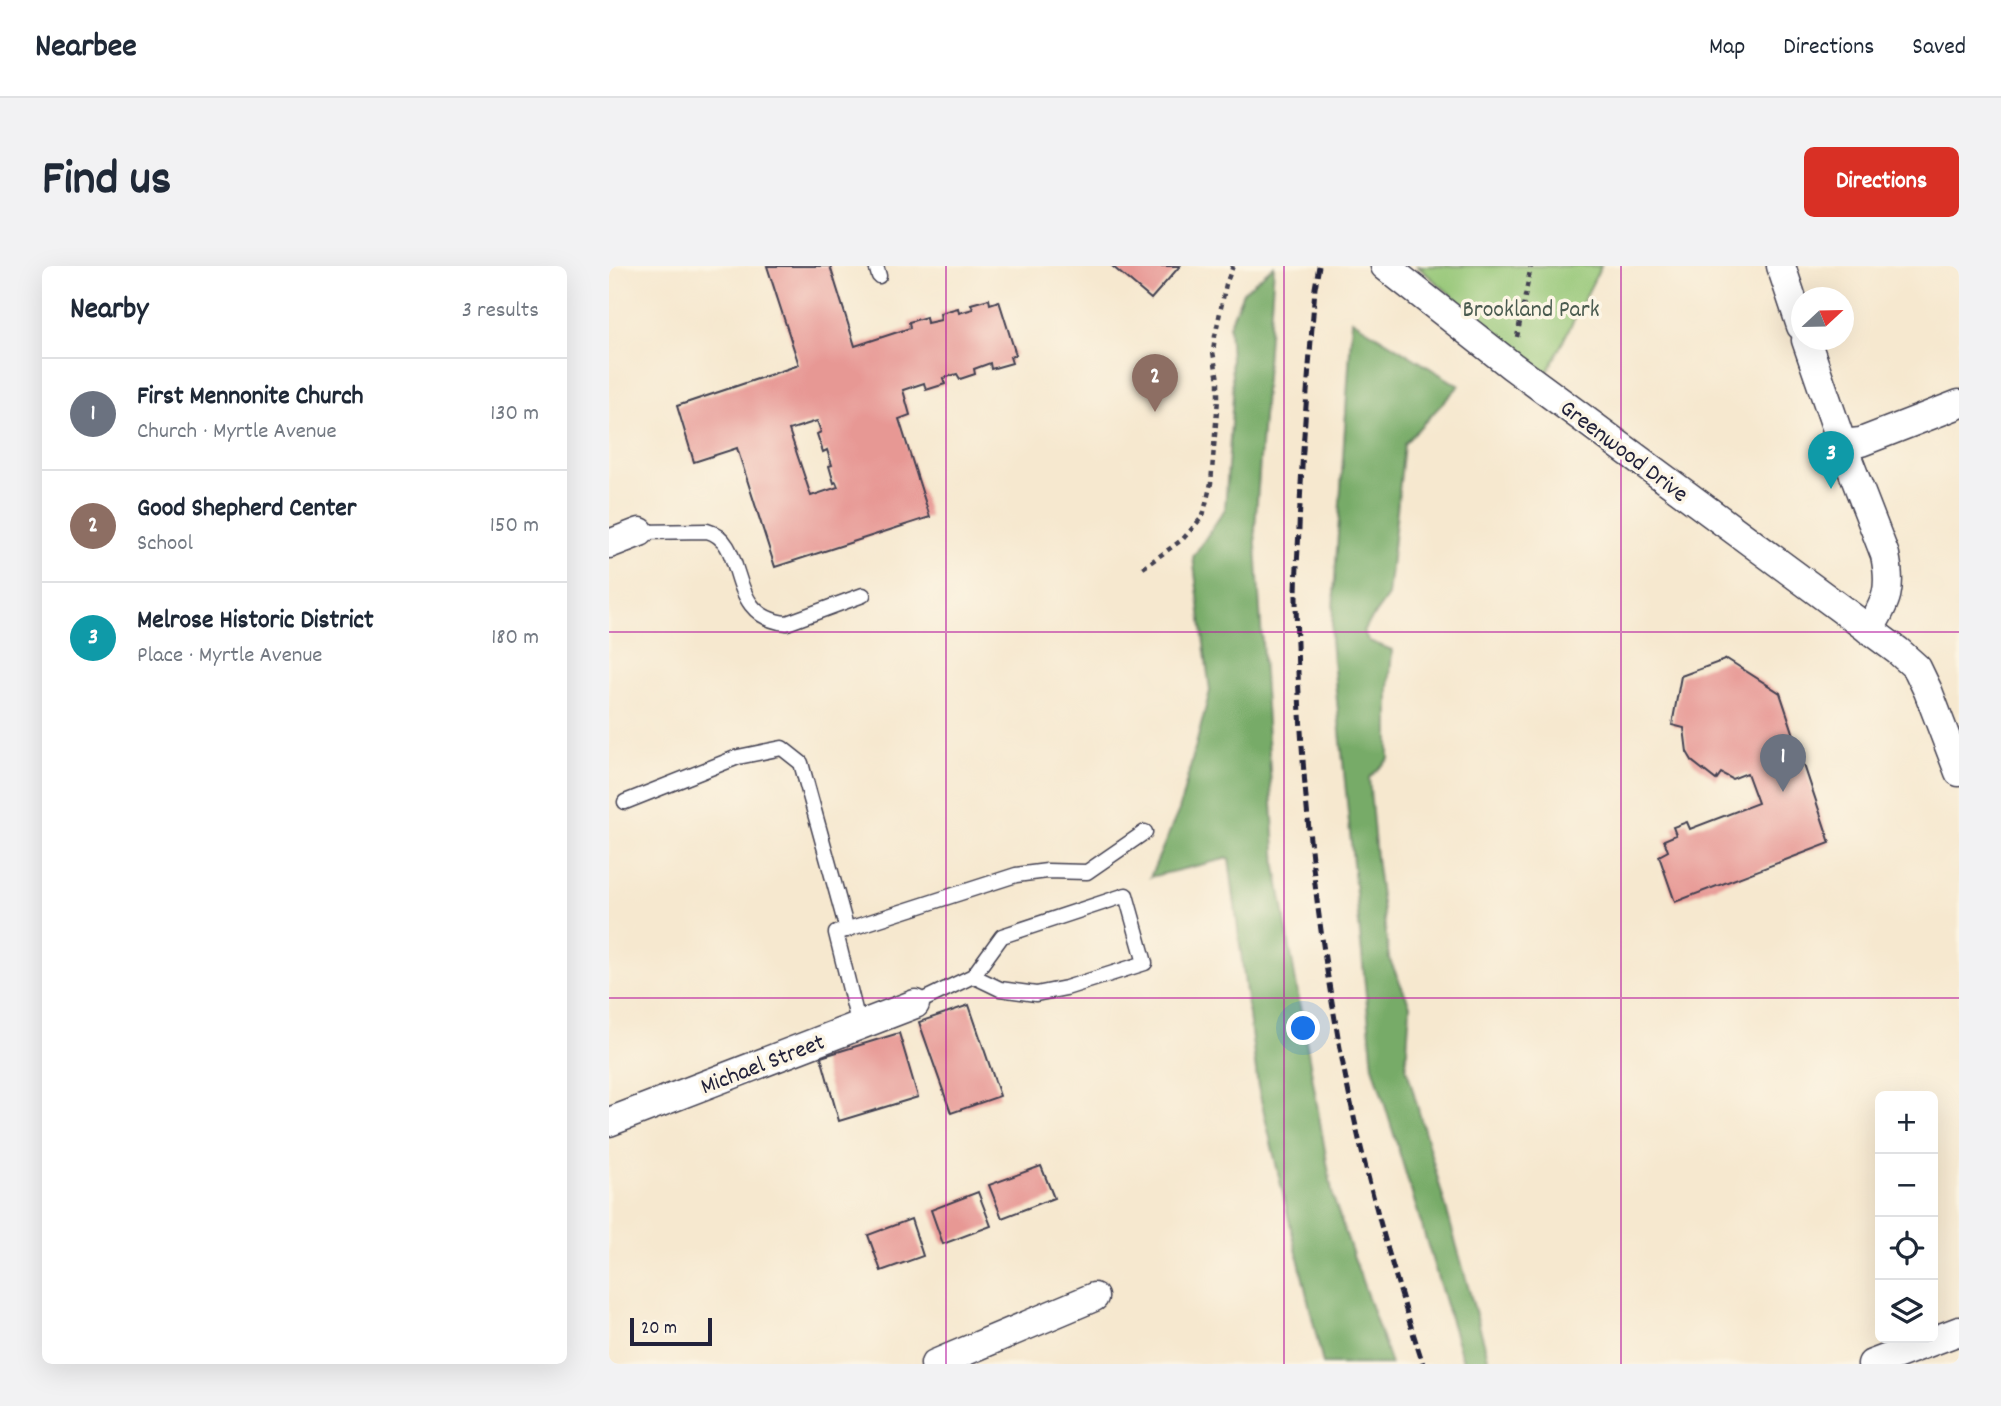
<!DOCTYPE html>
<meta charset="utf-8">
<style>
:root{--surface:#fff;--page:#f2f2f3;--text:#1f2937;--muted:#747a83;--line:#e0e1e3;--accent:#d93025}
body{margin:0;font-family:Dekko,sans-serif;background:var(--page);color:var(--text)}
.controls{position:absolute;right:21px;bottom:21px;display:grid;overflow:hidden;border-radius:10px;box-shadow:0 7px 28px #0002}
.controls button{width:63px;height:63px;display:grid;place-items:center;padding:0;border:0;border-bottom:2px solid var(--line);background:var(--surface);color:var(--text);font:35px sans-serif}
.compass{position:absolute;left:1182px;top:21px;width:63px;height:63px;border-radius:50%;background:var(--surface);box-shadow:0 7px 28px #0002;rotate:68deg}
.scale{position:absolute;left:21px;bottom:18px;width:82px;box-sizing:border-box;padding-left:7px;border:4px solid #22223b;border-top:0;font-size:19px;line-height:24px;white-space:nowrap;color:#22223b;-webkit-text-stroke:5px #fcf5e5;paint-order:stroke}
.you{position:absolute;left:695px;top:763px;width:24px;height:24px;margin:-18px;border:5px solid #fff;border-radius:50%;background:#1a73e8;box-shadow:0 0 0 10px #1a73e833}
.badge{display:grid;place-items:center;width:46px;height:46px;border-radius:50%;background:var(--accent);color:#fff;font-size:23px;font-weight:700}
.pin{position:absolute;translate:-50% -58px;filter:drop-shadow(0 2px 4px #0008)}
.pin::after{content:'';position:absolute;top:37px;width:24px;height:21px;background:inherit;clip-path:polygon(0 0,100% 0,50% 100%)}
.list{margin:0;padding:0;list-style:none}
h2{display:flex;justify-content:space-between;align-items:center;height:91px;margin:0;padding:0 28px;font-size:30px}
h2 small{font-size:23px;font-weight:400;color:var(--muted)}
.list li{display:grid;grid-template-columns:46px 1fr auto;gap:21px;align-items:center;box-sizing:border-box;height:112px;padding:0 28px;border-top:2px solid var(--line)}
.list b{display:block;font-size:26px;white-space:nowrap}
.list p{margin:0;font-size:23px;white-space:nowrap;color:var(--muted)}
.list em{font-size:23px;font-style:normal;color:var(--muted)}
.icon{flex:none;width:38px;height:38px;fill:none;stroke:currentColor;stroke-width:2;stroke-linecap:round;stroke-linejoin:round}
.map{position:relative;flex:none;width:1350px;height:1098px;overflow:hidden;border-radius:10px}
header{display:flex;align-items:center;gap:42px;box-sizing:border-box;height:98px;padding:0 35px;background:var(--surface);border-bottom:2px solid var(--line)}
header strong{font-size:33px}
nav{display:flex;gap:38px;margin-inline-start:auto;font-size:24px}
.intro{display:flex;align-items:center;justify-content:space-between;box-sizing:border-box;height:168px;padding:0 42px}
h1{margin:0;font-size:49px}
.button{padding:18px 32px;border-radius:10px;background:var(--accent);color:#fff;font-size:24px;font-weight:700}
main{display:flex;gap:42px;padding:0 42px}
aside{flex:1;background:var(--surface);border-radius:10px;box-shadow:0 7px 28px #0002}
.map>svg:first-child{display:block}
.green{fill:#94c676;stroke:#5b7458;stroke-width:2}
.forest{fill:#77ab67;stroke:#4c6651;stroke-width:2}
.building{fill:#e79894;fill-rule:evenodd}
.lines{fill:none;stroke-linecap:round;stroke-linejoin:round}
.service-casing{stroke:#424051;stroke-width:17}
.minor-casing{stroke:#424051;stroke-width:31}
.path{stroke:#424051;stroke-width:4.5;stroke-dasharray:5 5;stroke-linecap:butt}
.service{stroke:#fff;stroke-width:14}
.minor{stroke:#fff;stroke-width:28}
.rail{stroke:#22223b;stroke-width:5;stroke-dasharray:10 5;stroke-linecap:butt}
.grid{fill:none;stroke:#b5179e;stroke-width:2;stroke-opacity:0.55}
.labels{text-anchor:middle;stroke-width:7;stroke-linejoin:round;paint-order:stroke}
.park-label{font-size:24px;fill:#4a5b50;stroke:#fcf5e5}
.street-label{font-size:24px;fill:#22223b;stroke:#fcf5e5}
</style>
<header>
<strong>Nearbee</strong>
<nav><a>Map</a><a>Directions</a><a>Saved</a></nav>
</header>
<div class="intro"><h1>Find us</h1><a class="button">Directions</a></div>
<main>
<aside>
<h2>Nearby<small>3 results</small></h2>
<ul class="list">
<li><span class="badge" style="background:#6b7280">1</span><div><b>First Mennonite Church</b><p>Church · Myrtle Avenue</p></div><em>130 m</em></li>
<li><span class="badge" style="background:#8d6e63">2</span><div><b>Good Shepherd Center</b><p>School</p></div><em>150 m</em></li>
<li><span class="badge" style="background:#0f9aa8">3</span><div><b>Melrose Historic District</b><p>Place · Myrtle Avenue</p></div><em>180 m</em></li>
</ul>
</aside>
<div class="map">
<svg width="1350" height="1098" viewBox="0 0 1350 1098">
<rect width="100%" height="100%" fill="#fcf5e5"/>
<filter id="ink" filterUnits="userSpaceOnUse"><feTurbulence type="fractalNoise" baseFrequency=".0143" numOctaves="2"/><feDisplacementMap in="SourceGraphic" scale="14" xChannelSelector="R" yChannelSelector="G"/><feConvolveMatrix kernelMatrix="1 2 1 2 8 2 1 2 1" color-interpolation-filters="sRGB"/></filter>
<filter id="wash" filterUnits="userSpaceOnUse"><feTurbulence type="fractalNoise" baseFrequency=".00686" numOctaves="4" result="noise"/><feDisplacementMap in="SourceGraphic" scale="28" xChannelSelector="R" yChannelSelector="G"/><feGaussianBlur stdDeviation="1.57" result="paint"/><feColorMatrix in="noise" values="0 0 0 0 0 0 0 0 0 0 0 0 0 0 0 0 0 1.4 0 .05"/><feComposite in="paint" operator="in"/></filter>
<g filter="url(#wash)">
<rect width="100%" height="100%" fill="#f6e8cf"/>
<!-- green -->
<path class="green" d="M808 0H992L937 109Z"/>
<!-- forest -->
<g class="forest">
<path d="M665 0 646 263 667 601 724 931 782 1098H714L649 821 620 592 541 611 570 544 601 425 584 291 616 243 624 129 620 60 634 26Z"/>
<path d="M743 54 850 120 795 178 779 330 754 365 760 375 783 384 780 422V493L760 512 767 592 780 692 801 739 797 800 881 1098H855L764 800 722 374Z"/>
</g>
<g id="blocks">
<!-- building -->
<g class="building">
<path d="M158 0H221L246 80 301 62 300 56 317 51 318 57 332 54 331 47 349 42 350 47 364 43 362 38 380 33 381 38 390 35 407 89 401 91 403 97 382 103 381 97 365 103 366 108 351 113 348 108 334 112 336 118 317 124 315 117 294 124 301 149 290 153 321 251 166 301 128 182 85 196 68 140 190 99ZM208 155 212 166 208 168 214 186 218 184 223 199 220 200 225 217 227 216 229 221 202 230 180 164Z"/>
<path d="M503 0H571L542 33Z"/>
<path d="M1118 393 1171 427 1221 577 1066 636 1050 590 1059 585 1055 574 1067 569 1064 561 1078 556 1081 563 1149 537 1138 507 1123 513 1112 507 1107 514 1084 496 1078 486 1075 462 1063 459 1072 410Z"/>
<path d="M360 739 391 830 342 847 310 756Z"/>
<path d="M290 767 309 831 230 855 212 791Z"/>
<path d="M432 900 445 932 393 952 380 919Z"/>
<path d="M369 926 382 960 334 978 322 944Z"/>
<path d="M302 953 314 990 272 1005 259 969Z"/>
</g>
</g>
</g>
<g filter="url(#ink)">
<use href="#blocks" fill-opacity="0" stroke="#424051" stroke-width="2"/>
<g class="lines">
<defs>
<g id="service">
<path d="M267 0 270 10"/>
<path d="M31 266 98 265C141 276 114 351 178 357L254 329"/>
<path d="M16 536 129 491 173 482 192 497 238 664"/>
<path d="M306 738 364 710 393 670 517 629 536 697 457 722 427 728 391 723 364 710"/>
<path d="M250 760 227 667 407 609 438 605 478 606 536 566"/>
</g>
<g id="minor">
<path d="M776 0 903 100 1289 385 1308 402 1319 425 1350 506"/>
<path d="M1172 0 1192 60"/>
<path d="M1197 74 1233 178 1276 289C1283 323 1278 335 1260 364"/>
<path d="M1233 178 1252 176 1350 138"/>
<path d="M0 278 31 266"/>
<path d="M0 856 306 738"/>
<path d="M326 1098 485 1031"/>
<path d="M1263 1098 1350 1065"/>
</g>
</defs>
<!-- service casing -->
<use href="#service" class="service-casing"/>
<!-- minor casing -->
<use href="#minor" class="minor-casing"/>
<!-- path -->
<g class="path">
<path d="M908 71 922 0"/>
<path d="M534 302 574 273 594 250 602 217 609 133V114L604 86 606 70 617 18 624 0"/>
</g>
<!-- service -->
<use href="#service" class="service"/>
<!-- minor -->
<use href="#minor" class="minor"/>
<!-- rail -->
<path class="rail" d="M710 0 706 22C700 102 693 182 690 262 689 286 687 310 687 333 689 475 702 619 727 759 746 874 778 987 814 1098"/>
</g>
</g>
<!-- grid -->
<path class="grid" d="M337 0V1098M675 0V1098M1012 0V1098M0 366H1350M0 732H1350"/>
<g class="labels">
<!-- park labels -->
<g class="park-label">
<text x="922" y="50">Brookland Park</text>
</g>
<!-- street labels -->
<g class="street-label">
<text transform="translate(1016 184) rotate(37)" y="8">Greenwood Drive</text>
<text transform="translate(153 797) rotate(-21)" y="8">Michael Street</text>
</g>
</g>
</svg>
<div class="controls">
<button>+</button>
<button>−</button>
<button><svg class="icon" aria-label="locate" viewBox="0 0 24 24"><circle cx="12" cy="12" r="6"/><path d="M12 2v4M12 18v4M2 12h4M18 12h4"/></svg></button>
<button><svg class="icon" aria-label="layers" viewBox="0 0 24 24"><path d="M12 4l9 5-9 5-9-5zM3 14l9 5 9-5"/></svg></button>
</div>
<svg class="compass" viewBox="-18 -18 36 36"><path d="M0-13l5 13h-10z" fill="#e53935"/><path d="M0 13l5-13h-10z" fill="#747a83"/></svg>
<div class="scale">20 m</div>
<div class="you"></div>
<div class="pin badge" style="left:1174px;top:526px;background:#6b7280">1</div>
<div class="pin badge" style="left:546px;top:146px;background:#8d6e63">2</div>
<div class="pin badge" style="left:1222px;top:223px;background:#0f9aa8">3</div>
</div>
</main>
